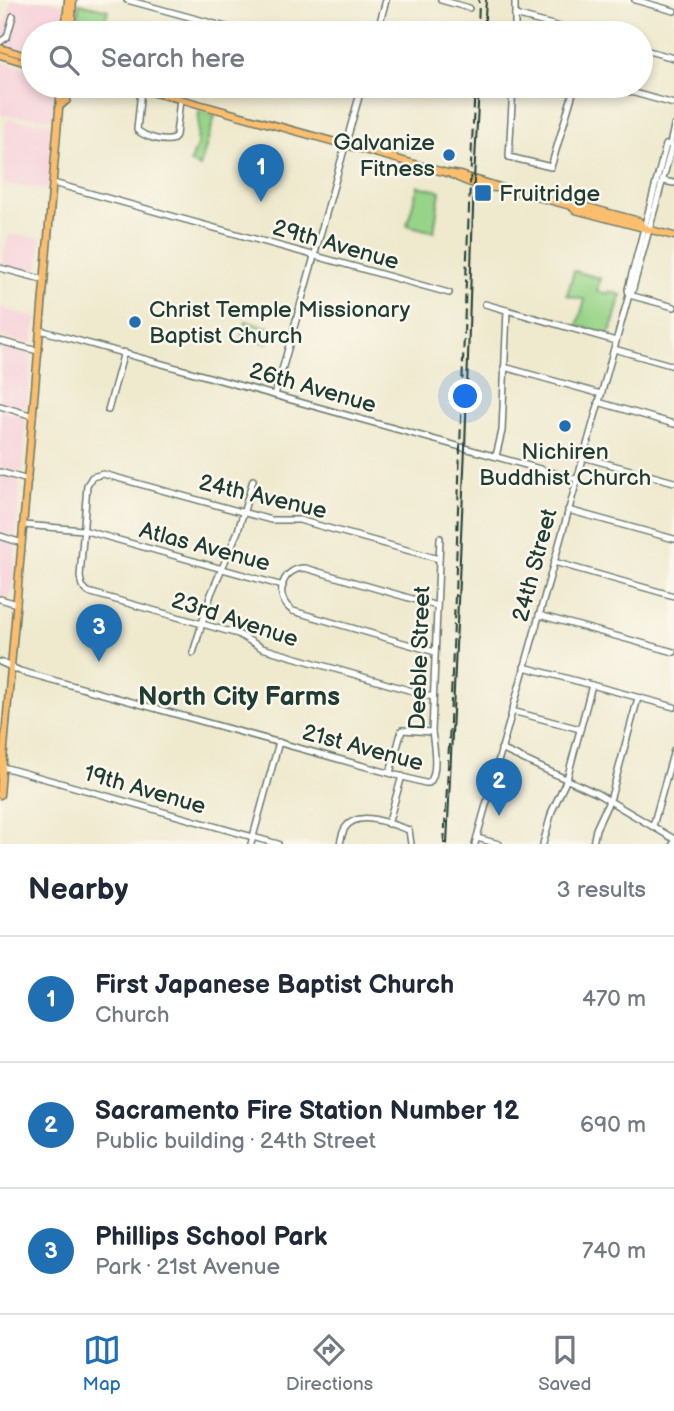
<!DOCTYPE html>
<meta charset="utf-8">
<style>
:root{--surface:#fff;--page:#f2f2f3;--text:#1f2937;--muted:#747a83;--line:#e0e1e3;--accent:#1f6fb2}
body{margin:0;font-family:"Balsamiq Sans",sans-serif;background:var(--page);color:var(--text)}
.you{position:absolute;left:466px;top:397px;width:24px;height:24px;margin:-18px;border:5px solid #fff;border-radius:50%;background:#1a73e8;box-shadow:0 0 0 10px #1a73e833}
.badge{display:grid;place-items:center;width:46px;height:46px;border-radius:50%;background:var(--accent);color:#fff;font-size:23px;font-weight:700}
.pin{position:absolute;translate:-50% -58px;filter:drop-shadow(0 2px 4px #0008)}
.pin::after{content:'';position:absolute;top:37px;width:24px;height:21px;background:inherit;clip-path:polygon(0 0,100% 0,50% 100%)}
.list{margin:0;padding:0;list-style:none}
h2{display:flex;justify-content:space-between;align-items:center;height:91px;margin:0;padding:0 28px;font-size:30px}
h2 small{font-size:23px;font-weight:400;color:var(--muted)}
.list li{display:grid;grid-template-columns:46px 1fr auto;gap:21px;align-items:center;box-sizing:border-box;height:126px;padding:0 28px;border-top:2px solid var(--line)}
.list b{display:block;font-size:26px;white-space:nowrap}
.list p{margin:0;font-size:23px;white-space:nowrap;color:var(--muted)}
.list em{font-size:23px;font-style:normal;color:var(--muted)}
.icon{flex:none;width:38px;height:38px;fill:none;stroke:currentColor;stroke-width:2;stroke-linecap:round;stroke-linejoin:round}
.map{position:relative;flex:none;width:674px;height:844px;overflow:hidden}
.search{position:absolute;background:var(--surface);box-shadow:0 4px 10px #0003;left:21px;right:21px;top:21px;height:77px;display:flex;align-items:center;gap:18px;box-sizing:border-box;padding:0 24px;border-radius:38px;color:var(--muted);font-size:26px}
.sheet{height:469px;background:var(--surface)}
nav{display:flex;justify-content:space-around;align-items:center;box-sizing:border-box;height:98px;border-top:2px solid var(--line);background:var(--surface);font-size:19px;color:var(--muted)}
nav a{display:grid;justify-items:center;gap:4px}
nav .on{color:var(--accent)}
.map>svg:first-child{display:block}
.built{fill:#f6cfd9}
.green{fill:#98d488;stroke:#5c885e;stroke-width:2}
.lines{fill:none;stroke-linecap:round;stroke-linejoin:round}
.minor-casing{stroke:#68796a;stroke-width:8}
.major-casing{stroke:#68796a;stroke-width:9}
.minor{stroke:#fff;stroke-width:5}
.major{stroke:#fbbe6e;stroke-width:6}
.tram{stroke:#1f3d34;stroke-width:2}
.rail{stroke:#1f3d34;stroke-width:2;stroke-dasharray:10 5;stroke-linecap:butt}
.poi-dot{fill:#1f6fb2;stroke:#fbf7ec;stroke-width:2.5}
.labels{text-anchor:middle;stroke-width:5;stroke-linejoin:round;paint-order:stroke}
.poi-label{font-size:23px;fill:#1f3d34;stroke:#fbf7ec;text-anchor:start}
.street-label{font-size:23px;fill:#1f3d34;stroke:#fbf7ec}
.quarter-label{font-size:26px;font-weight:bold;fill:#1f3d34;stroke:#fbf7ec}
</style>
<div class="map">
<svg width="674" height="844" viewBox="0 0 674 844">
<rect width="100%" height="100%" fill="#fbf7ec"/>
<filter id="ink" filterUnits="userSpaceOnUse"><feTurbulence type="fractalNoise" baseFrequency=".0143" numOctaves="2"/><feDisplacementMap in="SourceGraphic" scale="14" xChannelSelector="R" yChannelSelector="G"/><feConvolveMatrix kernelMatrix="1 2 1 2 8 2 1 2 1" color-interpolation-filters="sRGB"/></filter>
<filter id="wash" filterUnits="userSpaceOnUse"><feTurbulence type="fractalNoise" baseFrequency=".00686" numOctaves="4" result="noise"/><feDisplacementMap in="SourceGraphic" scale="28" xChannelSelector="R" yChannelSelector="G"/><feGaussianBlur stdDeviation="1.57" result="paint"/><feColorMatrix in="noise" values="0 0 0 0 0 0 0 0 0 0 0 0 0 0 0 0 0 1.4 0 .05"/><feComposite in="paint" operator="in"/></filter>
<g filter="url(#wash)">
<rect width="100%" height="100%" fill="#efe9ce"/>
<!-- built -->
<g class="built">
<path d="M12 0H49L65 5 61 33H33V53L4 46 1 34Z"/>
<path d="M0 61 33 70V86H55L54 119 0 115Z"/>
<path d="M6 120 53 123 48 189 3 185Z"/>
<path d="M9 234 41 238 38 273 36 274 1 264Z"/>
<path d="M0 308 37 318 32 342 27 344 0 337Z"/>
<path d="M0 344 28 352 32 356 27 405 25 408 0 402V380L2 375 0 374Z"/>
<path d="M0 410 26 418 23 470 20 473 0 468Z"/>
<path d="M2 475 16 479 20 483 17 533 14 536 0 534V481Z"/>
<path d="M0 540 14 543 16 548 12 595 6 598 0 596Z"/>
</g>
<!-- green -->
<g class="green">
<path d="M79 3 108 10 102 32 78 25Z"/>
<path d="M199 111 215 116 200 167 190 163 197 146Z"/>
<path d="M418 186 440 191 434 232 407 225Z"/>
<path d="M574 271 600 278 597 291 608 294 610 291 621 295 611 330 607 334 577 326 585 300 567 295Z"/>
<path d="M246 321 275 329 272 336H269L267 343 242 336Z"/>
</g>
</g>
<g filter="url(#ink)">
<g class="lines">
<defs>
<g id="minor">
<path d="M127 0 248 33"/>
<path d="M441 0 469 8"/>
<path d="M635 0 674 11"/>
<path d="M515 15 583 33"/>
<path d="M377 33 386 0"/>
<path d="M515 33V0"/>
<path d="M0 42 7 37 13 16"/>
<path d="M641 49 674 58"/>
<path d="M438 86 466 93"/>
<path d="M513 86 509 157 551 167 575 86"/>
<path d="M609 86 674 104"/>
<path d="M141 90 137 130C145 137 165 143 174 139L176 135 180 99"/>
<path d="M663 181 674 183"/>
<path d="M53 183 449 293"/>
<path d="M0 268 45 280"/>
<path d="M629 295 628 289 666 145 670 144"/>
<path d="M629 295 674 307"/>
<path d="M485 304 616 341"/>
<path d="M40 330 576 479"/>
<path d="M0 341 38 351"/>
<path d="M614 349 674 366"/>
<path d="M504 367 601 394"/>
<path d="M275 395 362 86"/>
<path d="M598 402 674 424"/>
<path d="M0 406 33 416"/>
<path d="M108 410 124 352"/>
<path d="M496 456 502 431 507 310"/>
<path d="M583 457 674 482"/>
<path d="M0 472 28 480"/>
<path d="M568 510 674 539"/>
<path d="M24 525 83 530 283 586"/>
<path d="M0 536 22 543"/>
<path d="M554 562 674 596"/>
<path d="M0 599 17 604"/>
<path d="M539 615 674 652"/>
<path d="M435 652 293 611C273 598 281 568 305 568L437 606"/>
<path d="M193 653 211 594 238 531 253 480"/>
<path d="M0 662 20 671 425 783H429C439 774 434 745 432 732L440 538"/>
<path d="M524 667 674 707"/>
<path d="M433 697 262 648 238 634 88 592 82 586 80 577 87 485 92 477 103 474 271 520H299L439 559"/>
<path d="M512 711 580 729"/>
<path d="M501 749 596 793 674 839"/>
<path d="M3 767 278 844"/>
<path d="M390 773 402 730 432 732"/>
<path d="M388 824 402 776"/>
<path d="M653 826 674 750"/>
<path d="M477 838 499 844"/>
<path d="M251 844 279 742"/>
<path d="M340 844C341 839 342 833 345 828 359 808 392 825 409 830L411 844"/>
<path d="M475 844 629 295 632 292 672 146 670 144 674 126"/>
<path d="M543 844 552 811 567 779 592 685"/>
<path d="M593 844 596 829 611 797 638 698"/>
<path d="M673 844 674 843"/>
</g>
<g id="major">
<path d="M65 33 68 0"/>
<path d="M71 33 73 0"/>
<path d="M0 48 33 58"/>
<path d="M0 55 33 65"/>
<path d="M125 86 180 99 447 173 461 175 503 188 571 206 575 210 674 236"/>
<path d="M59 107 67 100 70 86"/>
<path d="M452 175C466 182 485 189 501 188"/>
<path d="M571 206 576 204 639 221 643 227"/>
<path d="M0 795 61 86"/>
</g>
</defs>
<!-- minor casing -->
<use href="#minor" class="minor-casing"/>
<!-- major casing -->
<use href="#major" class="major-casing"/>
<!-- minor -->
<use href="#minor" class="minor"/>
<!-- major -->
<use href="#major" class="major"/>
<!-- tram -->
<g class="tram">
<path d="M484 33 486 0"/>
<path d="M447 844 465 448 474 179 479 86"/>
</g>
<!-- rail -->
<g class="rail">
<path d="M478 33 479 0"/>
<path d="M444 844C458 591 461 338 475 86"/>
</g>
</g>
</g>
<!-- markers -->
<g class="poi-dot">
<circle cx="449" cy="155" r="7"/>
<rect x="474" y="184" width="18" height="18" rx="3.5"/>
<circle cx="135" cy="322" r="7"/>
<circle cx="565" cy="426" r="7"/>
</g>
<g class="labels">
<!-- poi labels -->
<g class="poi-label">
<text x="435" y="150" text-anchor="end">Galvanize<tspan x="435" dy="26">Fitness</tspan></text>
<text x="499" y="201">Fruitridge</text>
<text x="149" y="317">Christ Temple Missionary<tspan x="149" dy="26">Baptist Church</tspan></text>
<text x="565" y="459" text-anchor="middle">Nichiren<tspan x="565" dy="26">Buddhist Church</tspan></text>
</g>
<!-- street labels -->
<g class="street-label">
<text transform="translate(336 244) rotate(16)" y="8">29th Avenue</text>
<text transform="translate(313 387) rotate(16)" y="8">26th Avenue</text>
<text transform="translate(263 496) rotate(13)" y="8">24th Avenue</text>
<text transform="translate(205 546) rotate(15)" y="8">Atlas Avenue</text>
<text transform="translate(534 565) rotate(-75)" y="8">24th Street</text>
<text transform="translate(235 619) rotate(18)" y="8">23rd Avenue</text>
<text transform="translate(419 658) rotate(-88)" y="8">Deeble Street</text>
<text transform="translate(363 747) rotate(15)" y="8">21st Avenue</text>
<text transform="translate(145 789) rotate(16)" y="8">19th Avenue</text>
</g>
<!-- quarter labels -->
<g class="quarter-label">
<text x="239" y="705">North City Farms</text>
</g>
</g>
</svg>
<div class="you"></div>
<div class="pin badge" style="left:261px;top:202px">1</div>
<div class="pin badge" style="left:499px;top:816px">2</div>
<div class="pin badge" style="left:99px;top:662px">3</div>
<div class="search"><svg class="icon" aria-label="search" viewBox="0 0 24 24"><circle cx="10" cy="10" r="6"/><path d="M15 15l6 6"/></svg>Search here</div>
</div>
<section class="sheet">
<h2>Nearby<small>3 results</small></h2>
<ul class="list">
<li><span class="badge">1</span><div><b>First Japanese Baptist Church</b><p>Church</p></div><em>470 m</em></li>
<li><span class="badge">2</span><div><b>Sacramento Fire Station Number 12</b><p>Public building · 24th Street</p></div><em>690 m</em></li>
<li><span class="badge">3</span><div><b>Phillips School Park</b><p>Park · 21st Avenue</p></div><em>740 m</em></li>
</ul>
</section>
<nav>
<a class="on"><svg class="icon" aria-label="map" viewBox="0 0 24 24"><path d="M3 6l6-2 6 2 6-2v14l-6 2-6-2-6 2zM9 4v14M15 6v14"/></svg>Map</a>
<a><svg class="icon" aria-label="directions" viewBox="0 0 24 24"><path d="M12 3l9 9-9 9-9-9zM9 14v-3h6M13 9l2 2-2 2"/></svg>Directions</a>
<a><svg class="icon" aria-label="saved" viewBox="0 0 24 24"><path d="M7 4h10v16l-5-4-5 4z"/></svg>Saved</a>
</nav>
